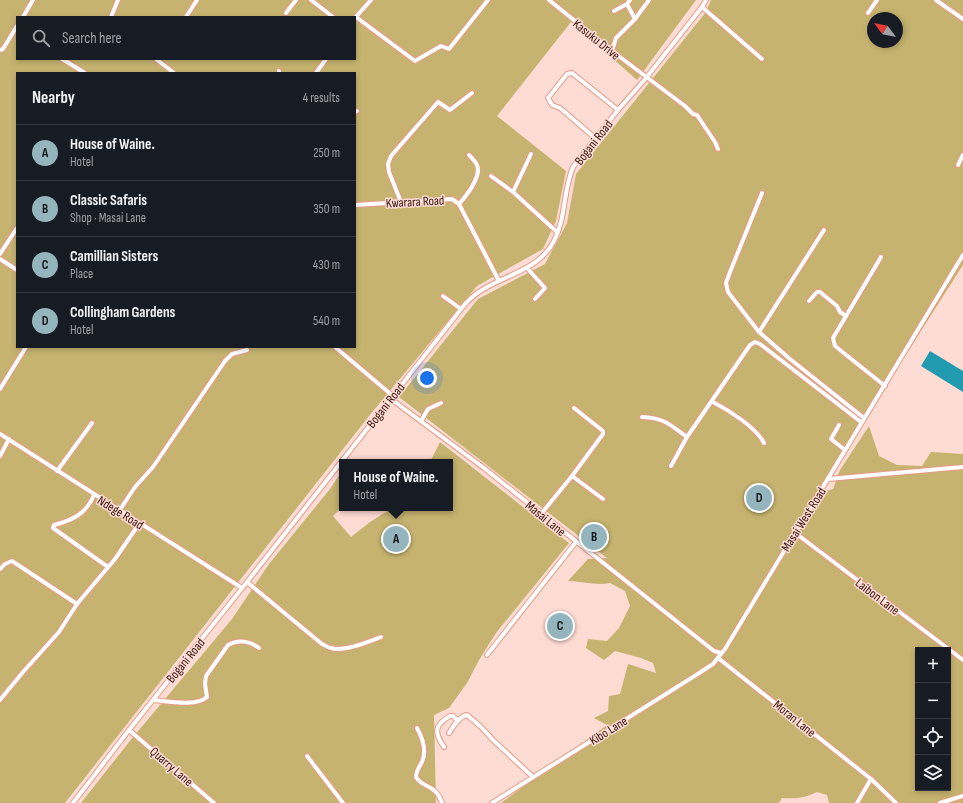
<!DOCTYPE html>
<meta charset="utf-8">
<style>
:root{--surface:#171b24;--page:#20242c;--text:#f1f3f6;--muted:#9ea1a6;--line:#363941;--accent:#94b5bd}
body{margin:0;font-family:"Sofia Sans Condensed",sans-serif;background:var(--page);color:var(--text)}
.controls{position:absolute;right:12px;bottom:12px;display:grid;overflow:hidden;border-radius:0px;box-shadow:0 2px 6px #0003}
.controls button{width:36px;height:36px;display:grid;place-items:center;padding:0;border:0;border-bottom:1px solid var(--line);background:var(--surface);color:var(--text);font:20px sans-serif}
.compass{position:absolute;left:867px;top:12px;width:36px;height:36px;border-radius:50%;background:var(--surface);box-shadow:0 2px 6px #0003;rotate:302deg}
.you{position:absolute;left:427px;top:378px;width:14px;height:14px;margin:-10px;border:3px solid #fff;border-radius:50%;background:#1a73e8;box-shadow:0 0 0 6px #1a73e833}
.badge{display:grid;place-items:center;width:26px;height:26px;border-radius:50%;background:var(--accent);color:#111;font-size:13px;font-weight:700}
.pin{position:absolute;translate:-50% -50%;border:2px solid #fff;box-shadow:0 1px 4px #0006}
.popup{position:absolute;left:339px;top:459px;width:114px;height:52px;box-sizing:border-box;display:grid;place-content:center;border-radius:0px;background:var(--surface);filter:drop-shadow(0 1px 3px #0005);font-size:13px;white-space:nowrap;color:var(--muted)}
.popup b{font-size:15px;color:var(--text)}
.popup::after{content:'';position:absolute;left:50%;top:100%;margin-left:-8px;border:8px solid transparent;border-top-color:var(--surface)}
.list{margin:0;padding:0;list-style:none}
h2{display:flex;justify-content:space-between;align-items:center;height:52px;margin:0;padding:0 16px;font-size:17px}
h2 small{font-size:13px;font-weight:400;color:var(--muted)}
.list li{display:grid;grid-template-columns:26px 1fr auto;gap:12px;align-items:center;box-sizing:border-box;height:56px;padding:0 16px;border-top:1px solid var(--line)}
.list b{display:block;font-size:15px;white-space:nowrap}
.list p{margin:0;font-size:13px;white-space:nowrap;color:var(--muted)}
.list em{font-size:13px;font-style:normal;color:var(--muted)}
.icon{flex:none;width:22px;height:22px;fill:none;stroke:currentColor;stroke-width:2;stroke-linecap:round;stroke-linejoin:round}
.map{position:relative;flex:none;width:963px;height:803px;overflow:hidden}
.search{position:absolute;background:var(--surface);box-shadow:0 2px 6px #0003;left:16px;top:16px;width:340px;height:44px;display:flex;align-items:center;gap:10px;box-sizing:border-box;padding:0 14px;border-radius:0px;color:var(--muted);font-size:15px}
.panel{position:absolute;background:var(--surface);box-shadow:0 2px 6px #0003;left:16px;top:72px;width:340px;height:276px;border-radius:0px}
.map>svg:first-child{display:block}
.green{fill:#c6b36f;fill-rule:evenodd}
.water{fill:#229bb1}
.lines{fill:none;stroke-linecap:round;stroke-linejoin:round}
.minor-casing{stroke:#e99986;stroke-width:6}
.minor{stroke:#fff;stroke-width:4}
.labels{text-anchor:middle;stroke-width:3;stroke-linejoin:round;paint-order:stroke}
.street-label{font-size:13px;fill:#33150e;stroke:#fedbd3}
</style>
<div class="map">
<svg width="963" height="803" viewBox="0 0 963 803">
<rect width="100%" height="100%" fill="#fedbd3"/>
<!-- green -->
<g class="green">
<path d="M0 0H696L637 80 571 22 497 116 566 171 556 221 543 249 477 286 369 416 65 803H0ZM17 17H355V59H17ZM17 73H355V347H17Z"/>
<path d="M711 0H963V265L817 494 833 489 840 470 869 426 879 456 897 465 922 466 931 452 963 454V803H829L827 795 817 792C805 798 796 799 782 798L779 803H501L607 725 594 718 608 711 609 696 620 694 628 664 656 673 653 663 641 658 615 651 604 660 586 648 588 639 607 641 619 628 630 606 625 591 610 583C596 586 582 581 568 581L588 559 607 558 399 397 478 299 545 264 567 223 576 174 706 12ZM873 18H897V42H873ZM918 650H948V788H918Z"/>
<path d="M440 442 569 543 496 633 479 660 467 683 449 708 434 715 436 803H81L129 742 232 619 269 564 330 489 342 471V507L333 516 351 537 370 522 392 508H450V462H430Z"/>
</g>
<!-- water -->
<path class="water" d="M930 351 963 371V392L921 366Z"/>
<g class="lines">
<defs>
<g id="minor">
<path d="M311 0 333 17"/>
<path d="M549 0 612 51 685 106 693 114 697 115 715 142 718 149"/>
<path d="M630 0 627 4 635 19"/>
<path d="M936 0 963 19"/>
<path d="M702 7 762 59"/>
<path d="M614 11 627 4"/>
<path d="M286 13 296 0"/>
<path d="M868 13 877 0"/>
<path d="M23 17 33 0"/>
<path d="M111 17 118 0"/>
<path d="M186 17 197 0"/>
<path d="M356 17 415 61 441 46 449 49 488 0"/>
<path d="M355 18 371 0"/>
<path d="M0 50 3 49 17 26"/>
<path d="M612 51 616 38 635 19 649 0"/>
<path d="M62 59 85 73"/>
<path d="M156 59 174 73"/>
<path d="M279 73V71"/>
<path d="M316 73 326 59"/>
<path d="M355 112 357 111"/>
<path d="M595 138 560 108 552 105 548 98 567 74 572 73 618 110"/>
<path d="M958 165 963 155"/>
<path d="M491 176 513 192 557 232"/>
<path d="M513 192 531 154"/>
<path d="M762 193 730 272 726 283 728 292 759 332 790 359 864 418"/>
<path d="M401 202 389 172 388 164 391 156 438 102 450 110 472 93"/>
<path d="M459 204C466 196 482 176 477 165 475 161 472 158 469 155"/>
<path d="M355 205 452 199 459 204 499 281"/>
<path d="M0 254 17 228"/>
<path d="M881 257 833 338 835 346 885 386"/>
<path d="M0 259 17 270"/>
<path d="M527 268 545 288 535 299"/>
<path d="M443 296 461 309"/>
<path d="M809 301 817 292H820L837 306 840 312 846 316"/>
<path d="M759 332 824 230"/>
<path d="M335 347 393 396"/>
<path d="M0 389 26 347"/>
<path d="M391 399 484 468 714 651 721 653"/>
<path d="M713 402C728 410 756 427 764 443"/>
<path d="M642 417C665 418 670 425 687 437L750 345 755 342 760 344 861 422"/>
<path d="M421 421 428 409 441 403"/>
<path d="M839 425 831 439 845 450"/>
<path d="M0 434 242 588"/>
<path d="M0 456 9 439"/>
<path d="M671 466 687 437"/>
<path d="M57 471 92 423"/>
<path d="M572 476 603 499"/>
<path d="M828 479 963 467"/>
<path d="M94 495C86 514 73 520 54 525L53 528 108 567"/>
<path d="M119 511 135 487 153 467 225 361 232 354 247 350"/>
<path d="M541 514 572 476 603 434V431L574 408"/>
<path d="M794 532 963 660"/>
<path d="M0 569 5 564 12 561 77 604 59 632 23 672 0 700"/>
<path d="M247 582 322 644C325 645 328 648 331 648 344 652 368 642 381 637"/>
<path d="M77 604 115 559 139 524"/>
<path d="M487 655 576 542"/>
<path d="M718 658 871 779 857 803"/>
<path d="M153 700C167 701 196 707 207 697L205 684 206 676 228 645C238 639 250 641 259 648"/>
<path d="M417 728C422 737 427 751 422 762 419 767 416 771 416 777 423 789 435 783 442 803"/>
<path d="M129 730 214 803"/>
<path d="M449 733C454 726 458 717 467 715L481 727 494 741 533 777"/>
<path d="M444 747C434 733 434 725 450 716H453L458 721"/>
<path d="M307 756 343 803"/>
<path d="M871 779 896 803"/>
<path d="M73 803 129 730 247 582 465 304C468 301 472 297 476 294 501 275 538 272 554 241 566 218 563 191 573 167L618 110 646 78 702 7 706 0"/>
<path d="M492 803 693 677 713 664 725 649 963 255"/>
<path d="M940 803 963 796"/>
</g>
</defs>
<!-- minor casing -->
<use href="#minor" class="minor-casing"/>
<!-- minor -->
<use href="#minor" class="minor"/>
</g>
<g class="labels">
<!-- street labels -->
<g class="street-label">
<text transform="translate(597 39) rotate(39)" y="5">Kasuku Drive</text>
<text transform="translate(593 142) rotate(-52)" y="5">Bogani Road</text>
<text transform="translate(415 201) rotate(-3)" y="5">Kwarara Road</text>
<text transform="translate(385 405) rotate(-52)" y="5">Bogani Road</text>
<text transform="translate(121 512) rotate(32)" y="5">Ndege Road</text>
<text transform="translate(546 518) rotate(39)" y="5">Masai Lane</text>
<text transform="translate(803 519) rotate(-58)" y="5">Masai West Road</text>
<text transform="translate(878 596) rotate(37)" y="5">Laibon Lane</text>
<text transform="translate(185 660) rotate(-51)" y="5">Bogani Road</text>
<text transform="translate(795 718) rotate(39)" y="5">Moran Lane</text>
<text transform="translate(608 730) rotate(-32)" y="5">Kibo Lane</text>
<text transform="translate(172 766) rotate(41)" y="5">Quarry Lane</text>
</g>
</g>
</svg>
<div class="controls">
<button>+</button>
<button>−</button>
<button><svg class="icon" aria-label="locate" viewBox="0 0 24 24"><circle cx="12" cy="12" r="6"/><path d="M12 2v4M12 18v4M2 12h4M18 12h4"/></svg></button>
<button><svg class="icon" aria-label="layers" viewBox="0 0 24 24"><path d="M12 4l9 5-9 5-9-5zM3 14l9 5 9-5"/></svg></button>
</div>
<svg class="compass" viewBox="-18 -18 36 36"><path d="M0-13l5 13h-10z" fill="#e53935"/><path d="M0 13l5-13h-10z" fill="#9ea1a6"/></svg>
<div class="you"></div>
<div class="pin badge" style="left:396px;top:539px">A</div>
<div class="popup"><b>House of Waine.</b>Hotel</div>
<div class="pin badge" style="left:594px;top:537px">B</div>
<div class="pin badge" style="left:560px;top:626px">C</div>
<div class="pin badge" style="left:759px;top:498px">D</div>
<div class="search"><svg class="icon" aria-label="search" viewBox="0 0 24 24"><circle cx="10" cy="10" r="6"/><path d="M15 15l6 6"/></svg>Search here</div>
<section class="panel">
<h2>Nearby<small>4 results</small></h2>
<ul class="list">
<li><span class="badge">A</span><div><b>House of Waine.</b><p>Hotel</p></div><em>250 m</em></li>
<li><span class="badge">B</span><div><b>Classic Safaris</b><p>Shop · Masai Lane</p></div><em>350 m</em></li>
<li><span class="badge">C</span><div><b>Camillian Sisters</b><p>Place</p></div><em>430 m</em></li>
<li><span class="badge">D</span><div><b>Collingham Gardens</b><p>Hotel</p></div><em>540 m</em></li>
</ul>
</section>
</div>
